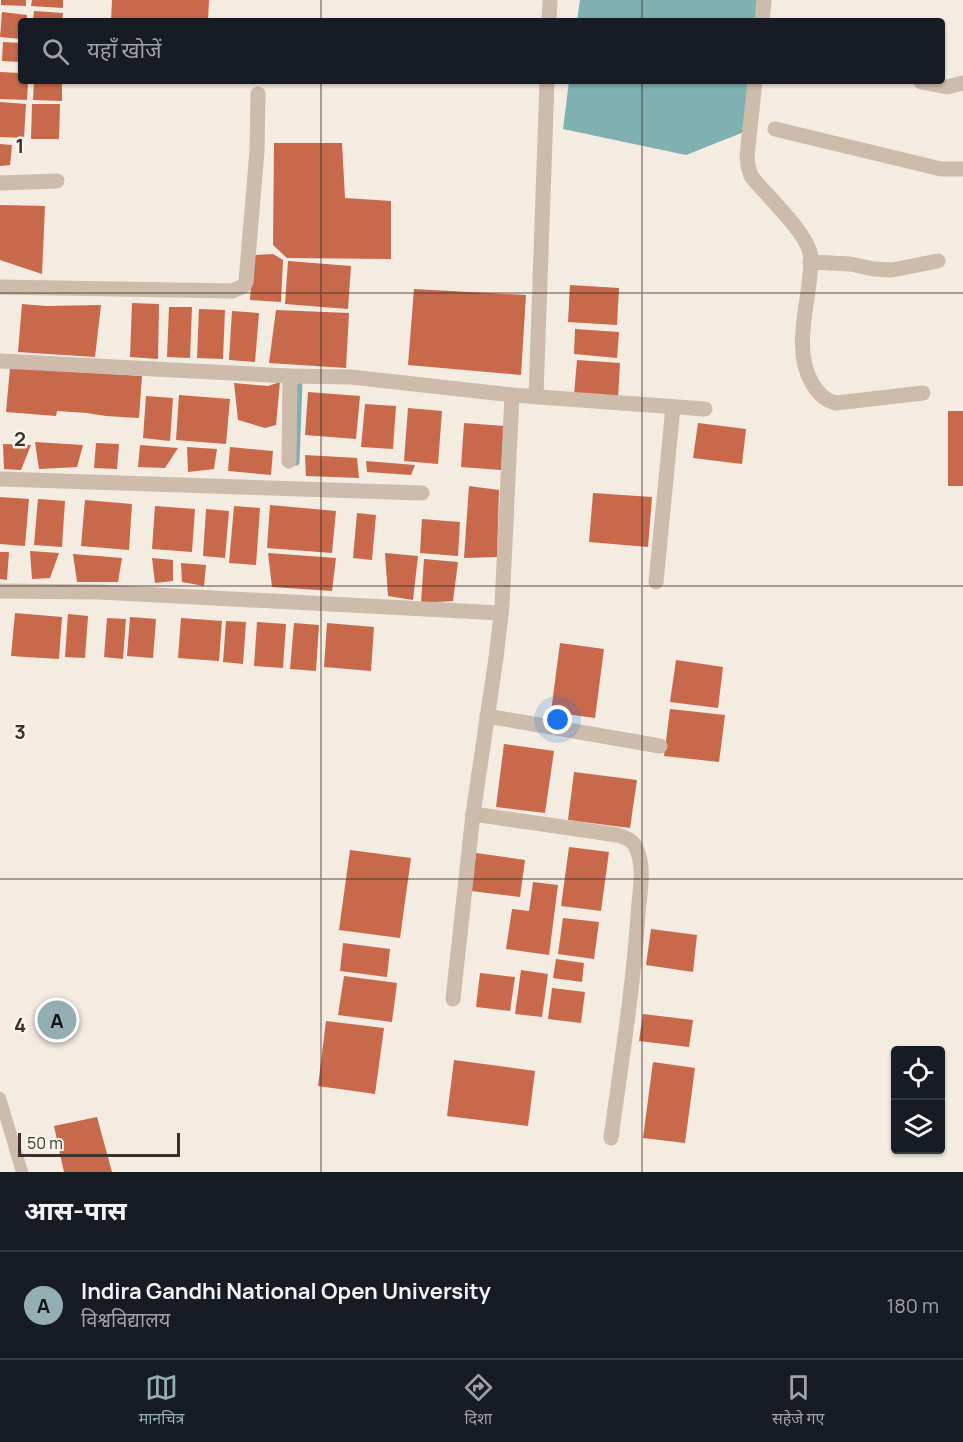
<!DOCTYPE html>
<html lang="hi">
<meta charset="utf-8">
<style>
:root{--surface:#171b24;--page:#20242c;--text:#f1f3f6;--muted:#9ea1a6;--line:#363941;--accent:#92aeb2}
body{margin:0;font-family:Manrope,"Noto Sans Devanagari",sans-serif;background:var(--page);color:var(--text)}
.controls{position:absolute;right:18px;bottom:18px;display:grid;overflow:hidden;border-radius:6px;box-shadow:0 2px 4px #0004}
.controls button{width:54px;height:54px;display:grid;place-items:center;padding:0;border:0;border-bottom:2px solid var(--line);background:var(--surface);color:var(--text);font:30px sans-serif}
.scale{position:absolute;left:18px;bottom:15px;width:162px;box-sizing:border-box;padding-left:6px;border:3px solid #3b302b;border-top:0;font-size:16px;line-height:21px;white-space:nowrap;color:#3b302b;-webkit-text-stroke:4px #fbf5ee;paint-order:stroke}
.you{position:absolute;left:558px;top:720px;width:21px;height:21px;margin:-15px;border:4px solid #fff;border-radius:50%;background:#1a73e8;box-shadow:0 0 0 9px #1a73e833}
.badge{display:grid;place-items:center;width:39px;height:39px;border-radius:50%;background:var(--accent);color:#111;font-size:20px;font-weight:700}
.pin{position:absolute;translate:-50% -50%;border:3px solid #fff;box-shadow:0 2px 6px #0006}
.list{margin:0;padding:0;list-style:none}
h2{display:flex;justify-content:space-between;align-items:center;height:78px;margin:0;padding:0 24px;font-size:26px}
h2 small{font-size:20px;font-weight:400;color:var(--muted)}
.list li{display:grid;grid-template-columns:39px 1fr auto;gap:18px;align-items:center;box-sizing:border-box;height:108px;padding:0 24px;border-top:2px solid var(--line)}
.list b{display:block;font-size:22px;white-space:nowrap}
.list p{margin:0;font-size:20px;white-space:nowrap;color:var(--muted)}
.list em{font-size:20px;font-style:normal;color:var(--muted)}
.icon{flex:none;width:33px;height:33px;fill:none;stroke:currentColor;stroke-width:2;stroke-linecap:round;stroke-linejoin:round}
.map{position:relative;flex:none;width:963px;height:1172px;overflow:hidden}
.search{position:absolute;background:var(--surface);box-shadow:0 2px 4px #0004;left:18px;right:18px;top:18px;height:66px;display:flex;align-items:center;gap:15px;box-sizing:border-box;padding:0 21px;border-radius:6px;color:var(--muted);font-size:22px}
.sheet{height:186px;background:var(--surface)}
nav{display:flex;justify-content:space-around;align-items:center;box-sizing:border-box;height:84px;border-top:2px solid var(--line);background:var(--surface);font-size:16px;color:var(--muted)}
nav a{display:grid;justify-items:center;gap:3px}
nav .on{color:var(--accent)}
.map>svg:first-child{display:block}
.water{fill:#7fb0b2}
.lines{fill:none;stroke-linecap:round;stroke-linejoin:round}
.stream{stroke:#7fb0b2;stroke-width:7}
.building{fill:#c8694b}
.service{stroke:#cdbbac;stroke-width:12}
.minor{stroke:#cdbbac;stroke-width:15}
.grid{fill:none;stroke:#3b302b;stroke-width:1.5;stroke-opacity:0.55}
.grid-label{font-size:20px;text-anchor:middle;font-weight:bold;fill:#3b302b;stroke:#fbf5ee;stroke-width:5;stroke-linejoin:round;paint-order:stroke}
</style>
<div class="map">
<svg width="963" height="1172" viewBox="0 0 963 1172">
<rect width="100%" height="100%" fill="#f4ebe1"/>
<!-- water -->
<g class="water">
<path d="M580 0H764L763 21H577Z"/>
<path d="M569 81H758L754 128 686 155 563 129Z"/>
</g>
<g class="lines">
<!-- stream -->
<path class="stream" d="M294 382H299L296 462"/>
</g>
<!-- building -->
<g class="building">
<path d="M1 0H26V6L1 5Z"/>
<path d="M32 0H63V8L31 6Z"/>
<path d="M112 0H209L208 21H111Z"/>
<path d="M34 11 63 13 62 21H33Z"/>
<path d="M2 12 27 15V21H21V39L0 37Z"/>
<path d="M3 42 21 43V62L2 61Z"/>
<path d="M0 72 21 73V81H28L27 100 0 99Z"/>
<path d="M34 81H62V101L33 100Z"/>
<path d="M0 102 26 104 24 138 0 137Z"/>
<path d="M32 104H60L59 139H31Z"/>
<path d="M274 143H342L345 198 391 201V259L287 258 273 245Z"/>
<path d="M0 144 12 145 10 165 0 166Z"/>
<path d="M0 205 45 206 42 274 0 260Z"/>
<path d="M273 254 283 260 281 302 250 300 253 255Z"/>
<path d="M288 261 351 266 348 309 285 304Z"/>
<path d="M570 285 619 288 617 325 568 322Z"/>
<path d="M414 289 526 295 521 375 408 365Z"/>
<path d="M132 303 159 304 158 359 130 357Z"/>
<path d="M22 304 46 306 101 305 95 357 18 352Z"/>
<path d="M169 307H192L190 358 167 357Z"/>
<path d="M199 309 225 310 223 359 197 358Z"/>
<path d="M276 310 349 313 346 368 269 363Z"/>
<path d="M232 311 259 313 255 362 229 360Z"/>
<path d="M575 329 619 332 617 358 574 354Z"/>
<path d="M577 360 620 363 618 398 574 395Z"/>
<path d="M10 368 142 376 139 418 106 416 87 413 57 411 56 416 6 412Z"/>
<path d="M280 382 276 425 265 428 238 420 234 383 268 386Z"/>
<path d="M308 392 360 396 356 439 305 435Z"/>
<path d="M179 395 230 399 226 444 176 440Z"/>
<path d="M146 396 173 398 170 441 143 438Z"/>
<path d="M365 404 396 406 393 449 361 447Z"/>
<path d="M408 408 442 411 438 464 404 461Z"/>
<rect x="948" y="411" width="15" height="75"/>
<path d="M464 423 504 426 501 470 461 467Z"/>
<path d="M698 423 746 429 742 464 693 458Z"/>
<path d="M35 442 83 445 77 467 39 469Z"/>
<path d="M96 443 119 444 117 469 94 468Z"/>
<path d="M3 444 31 445 21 470 4 469Z"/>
<path d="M140 445 178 448 165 468 138 467Z"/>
<path d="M187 447 217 449 214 469 188 472Z"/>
<path d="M230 447 273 451 271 475 228 471Z"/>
<path d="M305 455 357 458 359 478 306 476Z"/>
<path d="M366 461 415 465 411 475 367 472Z"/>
<path d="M469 486 499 490 497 557 464 558Z"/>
<path d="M593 493 652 497 648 547 589 542Z"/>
<path d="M0 497 29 499 25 546 0 544Z"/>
<path d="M38 499 65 501 62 547 34 545Z"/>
<path d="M85 500 132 504 129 550 81 546Z"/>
<path d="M270 505 336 511 332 553 267 548Z"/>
<path d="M155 506 195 509 192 552 152 549Z"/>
<path d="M234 506 260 508 256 565 229 563Z"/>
<path d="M206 509 229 511 225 558 203 556Z"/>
<path d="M357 513 376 515 372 560 353 558Z"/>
<path d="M422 519 460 522 458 556 420 553Z"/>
<path d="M30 551 59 553 50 578 32 579Z"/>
<path d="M0 552H9L7 580 0 579Z"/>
<path d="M268 553 336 558 332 591 272 587Z"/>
<path d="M385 553 418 556 413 600 388 596Z"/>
<path d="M73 554 122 558 118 582H77Z"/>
<path d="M152 558 173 560V581L155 583Z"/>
<path d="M424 559 458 562 453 601 421 603Z"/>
<path d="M181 563 206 565 204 586 182 582Z"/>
<path d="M15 613 62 617 59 659 11 656Z"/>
<path d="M68 614 88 616 85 658 65 657Z"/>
<path d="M130 617 156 619 153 658 127 656Z"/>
<path d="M107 618 126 619 123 659 104 657Z"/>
<path d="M181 618 222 621 219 661 178 658Z"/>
<path d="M226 621 246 622 243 664 223 662Z"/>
<path d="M257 622 286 624 283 668 254 666Z"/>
<path d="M294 623 319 625 316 671 290 669Z"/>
<path d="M327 623 374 627 371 671 324 667Z"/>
<path d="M560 643 604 649 595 718 551 712Z"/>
<path d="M676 660 723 667 718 708 670 702Z"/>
<path d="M670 709 725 715 719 762 664 756Z"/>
<path d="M504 744 554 751 545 813 496 807Z"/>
<path d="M574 772 637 780 630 828 568 820Z"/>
<path d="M569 847 609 852 601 911 561 906Z"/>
<path d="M350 850 411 858 400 938 339 930Z"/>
<path d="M476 853 525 860 520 897 471 891Z"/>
<path d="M533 882 558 885 549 955 506 949 512 909 529 911Z"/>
<path d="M563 918 599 922 594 959 558 954Z"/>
<path d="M651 929 697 935 693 972 646 965Z"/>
<path d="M343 943 390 949 387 977 340 971Z"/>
<path d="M556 959 584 963 582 982 553 978Z"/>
<path d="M521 970 548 974 542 1017 515 1014Z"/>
<path d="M480 973 515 977 510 1011 476 1007Z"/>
<path d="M344 976 397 983 392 1022 338 1015Z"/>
<path d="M552 988 585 992 581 1023 548 1019Z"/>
<path d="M643 1014 693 1020 689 1047 639 1041Z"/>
<path d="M326 1021 384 1028 375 1094 318 1086Z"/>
<path d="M454 1060 535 1071 528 1126 447 1116Z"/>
<path d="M653 1062 695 1068 685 1143 643 1138Z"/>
<path d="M97 1117 112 1172H64L54 1126Z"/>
</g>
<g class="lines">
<!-- service -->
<path class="service" d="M0 1098 22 1172"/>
<!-- minor -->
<g class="minor">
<path d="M549 21 550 0"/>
<path d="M762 21 764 0"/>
<path d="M755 81 747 156 748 166 751 176C767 196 803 229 810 252 812 262 810 274 809 284 805 316 795 354 812 383 819 394 824 400 836 403L923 393"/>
<path d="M921 82 947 87 963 83"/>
<path d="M775 129 941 169H963"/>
<path d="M0 183 57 181"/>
<path d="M810 262 850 264 874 269 892 270 938 261"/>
<path d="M0 287 232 291 244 286 246 282 257 151 258 94"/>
<path d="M0 361 290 376 351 377 512 395 705 409"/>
<path d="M536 396 547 81"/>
<path d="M289 461 290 376"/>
<path d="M0 479 422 493"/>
<path d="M656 582 673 407"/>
<path d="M0 591 99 592 501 613"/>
<path d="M487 716 660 746"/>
<path d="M473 814 618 835C632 840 635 842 639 856 644 874 639 897 638 915 633 990 621 1064 611 1138"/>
<path d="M453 999 473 814 496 658 502 606 512 395"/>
</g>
</g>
<!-- grid -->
<path class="grid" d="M321 0V21M642 0V21M321 81V1172M642 81V1172M0 293H963M0 586H963M0 879H963"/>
<g class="grid-label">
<text x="20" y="153">1</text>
<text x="20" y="446">2</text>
<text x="20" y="739">3</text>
<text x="20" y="1032">4</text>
</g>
</svg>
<div class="controls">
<button><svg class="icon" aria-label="locate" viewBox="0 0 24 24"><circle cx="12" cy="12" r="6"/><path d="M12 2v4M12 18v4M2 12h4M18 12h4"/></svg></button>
<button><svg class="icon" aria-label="layers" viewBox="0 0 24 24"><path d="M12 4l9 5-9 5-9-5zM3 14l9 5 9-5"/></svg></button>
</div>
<div class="scale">50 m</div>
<div class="you"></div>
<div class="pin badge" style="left:57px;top:1020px">A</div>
<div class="search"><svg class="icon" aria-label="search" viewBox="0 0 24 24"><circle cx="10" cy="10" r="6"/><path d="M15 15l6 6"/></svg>यहाँ खोजें</div>
</div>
<section class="sheet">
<h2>आस-पास<small></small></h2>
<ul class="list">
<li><span class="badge">A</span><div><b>Indira Gandhi National Open University</b><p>विश्वविद्यालय</p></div><em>180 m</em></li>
</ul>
</section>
<nav>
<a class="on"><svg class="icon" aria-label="map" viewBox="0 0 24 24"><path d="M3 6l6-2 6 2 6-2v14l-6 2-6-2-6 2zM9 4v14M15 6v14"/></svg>मानचित्र</a>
<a><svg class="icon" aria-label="directions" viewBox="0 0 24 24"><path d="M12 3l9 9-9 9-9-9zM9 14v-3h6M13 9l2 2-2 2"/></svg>दिशा</a>
<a><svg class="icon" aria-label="saved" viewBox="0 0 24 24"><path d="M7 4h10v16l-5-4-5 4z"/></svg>सहेजे गए</a>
</nav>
